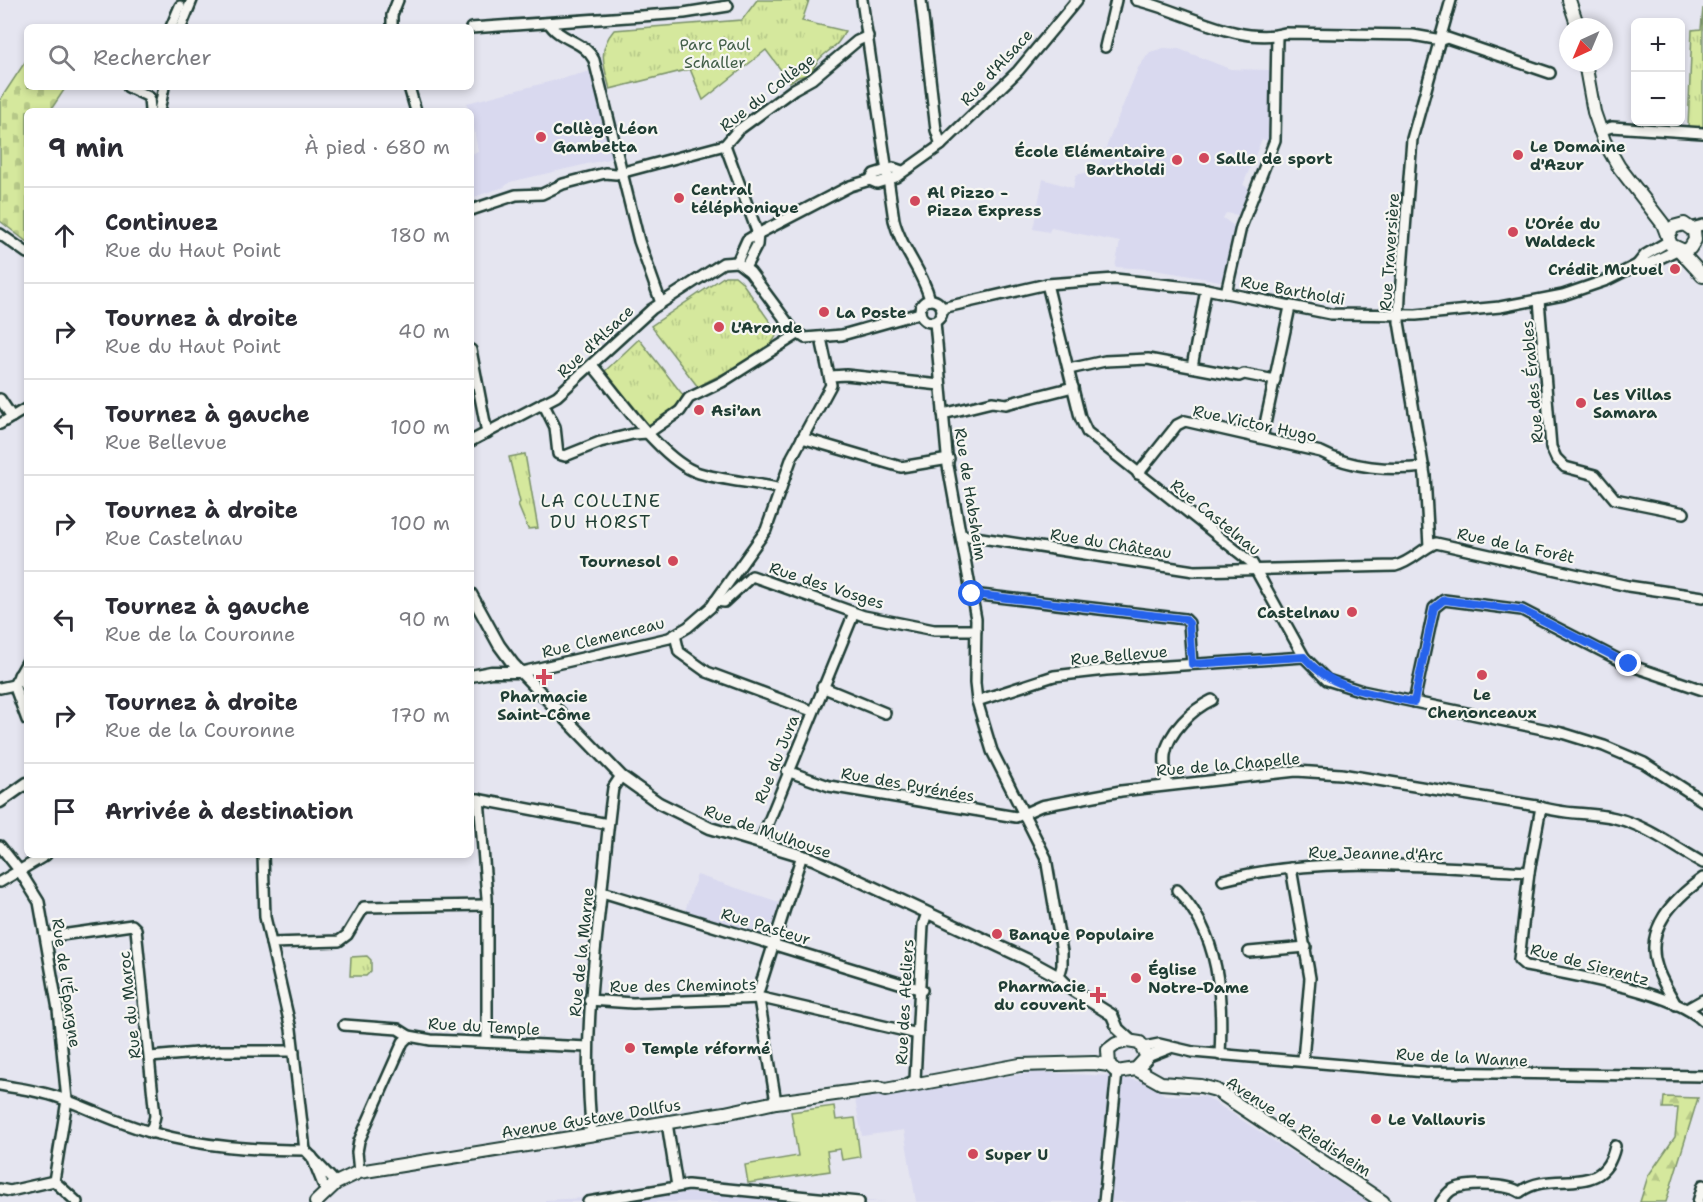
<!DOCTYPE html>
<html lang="fr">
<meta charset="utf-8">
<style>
:root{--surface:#fff;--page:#f7f7f7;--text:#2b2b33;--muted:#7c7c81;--line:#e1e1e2}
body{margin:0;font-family:"Shantell Sans",sans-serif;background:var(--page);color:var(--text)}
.controls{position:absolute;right:18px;top:18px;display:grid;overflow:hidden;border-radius:9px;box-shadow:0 3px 9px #0003}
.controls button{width:54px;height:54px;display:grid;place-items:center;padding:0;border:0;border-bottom:2px solid var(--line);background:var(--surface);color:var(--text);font:30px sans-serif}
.compass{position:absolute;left:1559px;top:18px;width:54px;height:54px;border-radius:50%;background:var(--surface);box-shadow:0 3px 9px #0003;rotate:224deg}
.stop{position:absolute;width:18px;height:18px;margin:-14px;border:4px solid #2563eb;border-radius:50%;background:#fff}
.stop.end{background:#2563eb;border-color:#fff;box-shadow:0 2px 6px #0008}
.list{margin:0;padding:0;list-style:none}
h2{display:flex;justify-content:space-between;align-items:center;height:78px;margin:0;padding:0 24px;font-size:26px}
h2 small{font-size:20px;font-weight:400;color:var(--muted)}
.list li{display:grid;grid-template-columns:39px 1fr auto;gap:18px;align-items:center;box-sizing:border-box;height:96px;padding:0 24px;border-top:2px solid var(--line)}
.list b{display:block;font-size:22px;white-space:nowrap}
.list p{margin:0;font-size:20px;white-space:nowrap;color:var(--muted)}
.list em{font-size:20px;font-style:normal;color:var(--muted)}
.icon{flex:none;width:33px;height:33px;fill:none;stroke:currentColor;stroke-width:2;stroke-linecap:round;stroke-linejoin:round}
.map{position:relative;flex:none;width:1703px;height:1202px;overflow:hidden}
.search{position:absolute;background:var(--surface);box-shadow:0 3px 9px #0003;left:24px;top:24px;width:450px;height:66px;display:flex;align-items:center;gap:15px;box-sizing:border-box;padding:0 21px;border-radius:9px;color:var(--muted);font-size:22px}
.panel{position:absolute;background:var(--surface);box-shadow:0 3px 9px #0003;left:24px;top:108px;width:450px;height:750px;border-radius:9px}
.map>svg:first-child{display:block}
.built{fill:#d9d9ef}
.grass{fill:url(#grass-tufts);stroke:#7a9268;stroke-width:1.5}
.forest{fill:url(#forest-firs);stroke:#7a9268;stroke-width:1.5}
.cemetery{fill:url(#cemetery-stones);stroke:#7a9268;stroke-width:1.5}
.garden{fill:#d5e89d;stroke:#7a9268;stroke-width:1.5}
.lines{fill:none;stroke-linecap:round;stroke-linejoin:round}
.minor-casing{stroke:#1f3d34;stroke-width:14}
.tertiary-casing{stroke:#1f3d34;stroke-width:15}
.secondary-casing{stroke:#1f3d34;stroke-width:16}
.minor{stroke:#f6f6f2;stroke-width:9}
.tertiary{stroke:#f6f6f2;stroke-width:10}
.secondary{stroke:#f6f6f2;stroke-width:12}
.route{stroke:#2563eb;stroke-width:8}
.poi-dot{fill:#d1495b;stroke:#f6f6f2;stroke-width:2}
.labels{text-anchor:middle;stroke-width:4.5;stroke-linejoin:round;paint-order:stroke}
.park-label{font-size:16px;fill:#435f49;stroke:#f6f6f2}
.street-label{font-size:16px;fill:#1f3d34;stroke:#f6f6f2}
.poi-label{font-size:16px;font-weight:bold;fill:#1f3d34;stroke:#f6f6f2;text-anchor:start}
.neighbourhood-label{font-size:18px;letter-spacing:1.5px;fill:#1f3d34;stroke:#f6f6f2}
</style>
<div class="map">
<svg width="1703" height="1202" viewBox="0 0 1703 1202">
<defs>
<pattern id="grass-tufts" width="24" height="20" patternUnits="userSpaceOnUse" patternTransform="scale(1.5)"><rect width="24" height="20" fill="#d5e89d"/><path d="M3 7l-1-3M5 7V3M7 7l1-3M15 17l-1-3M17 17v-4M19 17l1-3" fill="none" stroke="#b6c888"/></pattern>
<pattern id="forest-firs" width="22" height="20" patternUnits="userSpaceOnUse" patternTransform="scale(1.5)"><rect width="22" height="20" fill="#d5e89d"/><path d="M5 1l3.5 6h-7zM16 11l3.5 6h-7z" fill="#b6c888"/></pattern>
<pattern id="cemetery-stones" width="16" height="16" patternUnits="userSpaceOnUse" patternTransform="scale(1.5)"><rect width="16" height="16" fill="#d5e89d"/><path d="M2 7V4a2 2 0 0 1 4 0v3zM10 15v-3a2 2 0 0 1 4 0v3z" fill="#b6c888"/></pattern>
</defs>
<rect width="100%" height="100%" fill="#e5e5f0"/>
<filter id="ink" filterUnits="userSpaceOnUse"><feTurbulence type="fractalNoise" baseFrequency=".0167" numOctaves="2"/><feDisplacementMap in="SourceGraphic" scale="12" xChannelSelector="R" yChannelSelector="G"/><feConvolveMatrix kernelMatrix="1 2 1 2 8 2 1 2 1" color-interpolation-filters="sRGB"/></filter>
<g filter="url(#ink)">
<!-- built -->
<g class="built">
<path d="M1164 48 1179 49 1230 69 1270 70 1268 141 1262 139 1243 185 1249 188 1238 215 1226 213 1223 218 1234 226 1223 278 1220 281 1149 269 1115 267 1120 242 1051 228 1049 232 1033 229 1043 179 1073 188 1076 175 1097 170 1138 68 1150 52Z"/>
<path d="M591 71 613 158 510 182 504 187 471 198V154L478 152 471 111H468L467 103Z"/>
<path d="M697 875 779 902 769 937 685 911Z"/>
<path d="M1035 1072 1111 1076 1146 1082 1165 1095 1205 1096 1368 1202H916L904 1130 862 1136 855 1100Z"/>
<path d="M683 1193 888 1202H545V1200Z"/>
</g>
<!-- grass -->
<g class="grass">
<path d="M757 0H809L802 21 845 31C836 53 818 51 811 74L798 77 790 82 766 50 703 100 690 69 610 89C604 66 597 50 614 30L742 20Z"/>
<path d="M1703 8V129L1688 127 1692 30 1701 29Z"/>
<path d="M725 276H735L741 281 778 333C763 362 723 370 698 387L651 326Z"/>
<path d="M639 339 683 395 678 404 650 427 605 371Z"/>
<path d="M525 454 536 517 538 528 528 529 518 505 520 502 509 457Z"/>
<path d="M367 956 371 960V971L366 976H350L351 957Z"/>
</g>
<!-- forest -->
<path class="forest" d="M1664 1097 1698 1098 1666 1202H1640L1648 1176 1675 1137 1678 1108H1663Z"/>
<!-- cemetery -->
<path class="cemetery" d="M27 59V87H66L50 111H27V242L0 221V100Z"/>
<!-- garden -->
<path class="garden" d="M834 1106 836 1120 855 1118 860 1157 842 1160 840 1149 827 1151 830 1171 748 1183 745 1165 798 1156 791 1112Z"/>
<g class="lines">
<defs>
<g id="minor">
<path d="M862 0 894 220C901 249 923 271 930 300"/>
<path d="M921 0 936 130 941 145"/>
<path d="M1136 0C1182 10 1238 46 1285 33L1413 35 1441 40 1447 38 1550 73"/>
<path d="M549 23C560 41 584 40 594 60L639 241 661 303"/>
<path d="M171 27 180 6"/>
<path d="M181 27 192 0"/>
<path d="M392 27V15L398 0"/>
<path d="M471 28 684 13 728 6"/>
<path d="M1105 47 1116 0"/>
<path d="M128 87 149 97 150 111"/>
<path d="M409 87 416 111"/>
<path d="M159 111 164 87"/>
<path d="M1599 131 1612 127 1703 133"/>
<path d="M725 145 758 234 757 245 745 268"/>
<path d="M870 180 877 183 896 177 941 145 1018 71 1077 0"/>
<path d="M471 210 516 195 542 194 563 184 605 173 616 174 725 145 737 131 794 89 812 79 857 41 868 36"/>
<path d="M1691 228 1703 225"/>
<path d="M0 234 27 253"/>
<path d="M737 262 747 240 752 237 850 186 870 180 874 174 893 168 902 171"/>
<path d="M1637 265 1645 255 1669 241"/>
<path d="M1047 284 1080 417 1087 432 1252 563 1304 657 1327 680 1362 691 1562 733 1604 746 1644 763 1703 801"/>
<path d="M1226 293 1241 227 1275 140 1277 35"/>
<circle cx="931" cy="311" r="11"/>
<path d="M1539 300 1551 447 1556 458 1565 467 1595 475 1615 499 1684 513"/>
<path d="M942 308 1047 284 1115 279 1206 289 1331 314 1416 315 1500 307 1563 295 1607 280 1637 265 1650 263 1677 250"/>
<path d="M935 322 948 466 976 619 975 683 977 701 992 751 1046 858 1062 952V966L1059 977"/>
<path d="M471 350 487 433"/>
<path d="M592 365C618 395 662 462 699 473 725 481 754 482 781 489"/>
<path d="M1192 367 1206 289"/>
<path d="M1069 369 1105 361 1148 359 1239 376 1244 374 1275 380"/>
<path d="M831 376 846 375 940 385"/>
<path d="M0 399 12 417"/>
<path d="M543 403 555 427 558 454 565 456 600 442 633 434 648 433 680 411 689 398 722 382 798 334"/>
<path d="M943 414 992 402 1006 404 1073 387"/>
<path d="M0 424 27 408"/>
<path d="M802 438 901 467 949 459"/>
<path d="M1262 438 1290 307"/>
<path d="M471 441 557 396 652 309 723 263 737 262 750 272 793 330 805 338 842 335 920 313"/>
<path d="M1138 474 1177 425 1185 421 1321 452C1351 468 1390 471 1424 467"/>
<path d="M962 535 1194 571 1395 566C1412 562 1421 549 1436 543L1628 586 1703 597"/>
<path d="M1429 546 1425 476 1399 322 1400 295 1412 139 1451 0"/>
<path d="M972 594 1185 619 1189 623 1192 664"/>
<path d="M715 601 724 602 752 576 864 616 934 630H976"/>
<path d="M675 635 679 652 707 672 812 711"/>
<path d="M522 672 669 638 688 627 711 607 766 530 792 457 831 385 821 338"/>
<path d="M19 675 27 690"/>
<path d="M14 685 27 720"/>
<path d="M14 685 27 662"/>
<path d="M822 687 885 713"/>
<path d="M0 688 14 685"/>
<path d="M977 701 1054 676 1106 670 1304 657"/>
<path d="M1414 702 1434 608 1444 600 1522 610 1629 665 1703 690"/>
<path d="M787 771 829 786 1016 817 1041 806 1121 791 1296 771 1341 774 1537 806C1563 815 1589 812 1615 818 1646 825 1676 848 1703 863"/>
<path d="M1166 784C1166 775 1164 764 1165 755 1168 732 1193 709 1212 700"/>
<path d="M471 798 608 824"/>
<path d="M479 799 487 898V1042"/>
<path d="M1541 807 1529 872 1519 960 1526 966C1568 974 1675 992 1703 1021"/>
<path d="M760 843 854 613"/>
<path d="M0 846 19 870 39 902 58 1009 67 1100 54 1181 77 1202"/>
<path d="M263 855 265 917 291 1029 305 1150"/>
<path d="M1291 868 1310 978 1303 1060"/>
<path d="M1223 880C1323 854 1427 867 1529 872"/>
<path d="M0 882 46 855"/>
<path d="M1177 890C1220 934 1223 997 1220 1055"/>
<path d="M602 892 922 990"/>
<path d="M47 937 132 925 136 929 155 1116 151 1133"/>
<path d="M271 943 339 941 347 935 364 907 487 905"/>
<path d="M1249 952 1306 947"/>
<path d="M589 1000 633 1003 762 998 918 1034"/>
<path d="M1676 1005C1670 993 1661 981 1657 967 1644 928 1674 899 1703 878"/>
<path d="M1687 1009 1703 1000"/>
<path d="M344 1025 398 1029 409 1036 431 1040 588 1047"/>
<path d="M1144 1047 1159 1044 1193 1052 1425 1072 1703 1076"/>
<path d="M150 1057 220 1051H294"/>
<path d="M1147 1057 1170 1048"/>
<path d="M907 1084 915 1080 923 925 927 913"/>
<path d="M0 1085C21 1089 43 1091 63 1099 93 1110 122 1125 154 1133 204 1147 253 1150 305 1150L336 1183"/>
<path d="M776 1102 758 993 802 855"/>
<path d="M667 1123 677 1186"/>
<path d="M592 1134C583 1054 592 976 601 897 605 861 608 824 613 788L621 776"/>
<path d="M312 1157 326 1192"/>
<path d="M359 1172 357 1152 359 1141 403 1042 409 1036"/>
<path d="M0 1189 10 1191 54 1181"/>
<path d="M1520 1192C1553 1167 1603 1202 1615 1146"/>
<path d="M588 1202 688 1185 859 1202"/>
<path d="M1104 1202 1117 1072"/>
<path d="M1441 1202C1445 1197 1448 1191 1454 1189 1469 1183 1507 1184 1520 1192"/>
<path d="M1698 1202 1703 1185"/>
</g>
<g id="tertiary">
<path d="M471 594 499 645 513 664 621 776 659 803 710 828 813 859 1026 959 1059 977 1072 990 1112 1015 1118 1029 1131 1041"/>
<path d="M471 676 491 672H522"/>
<path d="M0 802 27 783"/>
</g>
<g id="secondary">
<path d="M1569 0 1578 27"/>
<path d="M1585 63 1594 112 1604 141 1619 167 1663 224 1671 245 1684 251 1690 248 1695 240 1694 231 1684 224 1673 227 1669 235"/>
<path d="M1680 251 1703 276"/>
<path d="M1127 1041 1140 1043 1147 1057 1136 1069 1117 1072 1109 1065 1108 1050 1116 1044Z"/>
<path d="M1136 1069 1161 1083 1201 1086 1216 1090 1383 1202"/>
<path d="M316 1202 336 1183 359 1172 725 1113 776 1102 879 1088 885 1090 1020 1065 1094 1063 1109 1065"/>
</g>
</defs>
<!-- minor casing -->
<use href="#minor" class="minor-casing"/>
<!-- tertiary casing -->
<use href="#tertiary" class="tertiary-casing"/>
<!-- secondary casing -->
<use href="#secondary" class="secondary-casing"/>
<!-- minor -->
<use href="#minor" class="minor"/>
<!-- tertiary -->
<use href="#tertiary" class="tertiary"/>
<!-- secondary -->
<use href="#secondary" class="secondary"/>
</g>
</g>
<g class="lines" filter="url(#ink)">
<!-- route -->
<path class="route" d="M972 594 1185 619 1189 623 1192 664 1304 657C1333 691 1372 693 1414 702L1434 608 1444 600 1522 610 1629 664"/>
</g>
<!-- markers -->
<g class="poi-dot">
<circle cx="541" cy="137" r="6"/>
<circle cx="1518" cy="155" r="6"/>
<circle cx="1204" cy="158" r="6"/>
<circle cx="1177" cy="160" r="6"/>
<circle cx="679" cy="198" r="6"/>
<circle cx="915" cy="201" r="6"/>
<circle cx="1513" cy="232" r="6"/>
<circle cx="1675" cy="269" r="6"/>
<circle cx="824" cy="312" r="6"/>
<circle cx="719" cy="327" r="6"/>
<circle cx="1581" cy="403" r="6"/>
<circle cx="699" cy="410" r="6"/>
<circle cx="673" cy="561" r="6"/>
<circle cx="1352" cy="612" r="6"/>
<circle cx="1482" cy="675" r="6"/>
<path d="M541 668h6v6h6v6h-6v6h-6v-6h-6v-6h6z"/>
<circle cx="997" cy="934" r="6"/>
<circle cx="1136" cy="978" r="6"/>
<path d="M1095 986h6v6h6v6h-6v6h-6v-6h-6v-6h6z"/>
<circle cx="630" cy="1048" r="6"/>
<circle cx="1376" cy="1119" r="6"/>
<circle cx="973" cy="1154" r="6"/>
</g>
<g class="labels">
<!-- park labels -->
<g class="park-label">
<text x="715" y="50">Parc Paul<tspan x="715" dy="18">Schaller</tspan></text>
</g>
<!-- street labels -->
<g class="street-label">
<text transform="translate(996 67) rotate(-47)" y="6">Rue d'Alsace</text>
<text transform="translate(767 92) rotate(-38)" y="6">Rue du Collège</text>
<text transform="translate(1389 252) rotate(-86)" y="6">Rue Traversière</text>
<text transform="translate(1293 290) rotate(10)" y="6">Rue Bartholdi</text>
<text transform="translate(595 341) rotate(-43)" y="6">Rue d'Alsace</text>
<text transform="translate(1532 382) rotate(-95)" y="6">Rue des Érables</text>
<text transform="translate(1255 423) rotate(12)" y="6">Rue Victor Hugo</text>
<text transform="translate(971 494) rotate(81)" y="6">Rue de Habsheim</text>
<text transform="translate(1216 517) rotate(39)" y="6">Rue Castelnau</text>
<text transform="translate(1111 543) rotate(9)" y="6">Rue du Château</text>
<text transform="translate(1516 545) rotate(12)" y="6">Rue de la Forêt</text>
<text transform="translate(827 585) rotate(18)" y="6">Rue des Vosges</text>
<text transform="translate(603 637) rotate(-14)" y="6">Rue Clemenceau</text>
<text transform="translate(1119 655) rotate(-5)" y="6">Rue Bellevue</text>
<text transform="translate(776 759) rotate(-68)" y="6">Rue du Jura</text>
<text transform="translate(1228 764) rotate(-5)" y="6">Rue de la Chapelle</text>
<text transform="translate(908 784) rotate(10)" y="6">Rue des Pyrénées</text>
<text transform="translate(768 831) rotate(19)" y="6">Rue de Mulhouse</text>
<text transform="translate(1376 853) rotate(1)" y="6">Rue Jeanne d'Arc</text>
<text transform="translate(766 926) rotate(17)" y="6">Rue Pasteur</text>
<text transform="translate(581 952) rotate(-84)" y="6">Rue de la Marne</text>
<text transform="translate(1590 964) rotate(15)" y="6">Rue de Sierentz</text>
<text transform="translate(67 983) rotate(82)" y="6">Rue de l'Épargne</text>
<text transform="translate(683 985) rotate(-1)" y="6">Rue des Cheminots</text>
<text transform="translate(904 1002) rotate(-87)" y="6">Rue des Ateliers</text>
<text transform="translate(129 1005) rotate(-96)" y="6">Rue du Maroc</text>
<text transform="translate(484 1026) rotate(3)" y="6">Rue du Temple</text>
<text transform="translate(1462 1057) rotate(3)" y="6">Rue de la Wanne</text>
<text transform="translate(591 1118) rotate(-9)" y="6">Avenue Gustave Dollfus</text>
<text transform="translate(1299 1126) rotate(33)" y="6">Avenue de Riedisheim</text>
</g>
<!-- poi labels -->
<g class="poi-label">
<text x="553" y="134">Collège Léon<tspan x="553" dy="18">Gambetta</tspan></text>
<text x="1530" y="152">Le Domaine<tspan x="1530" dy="18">d'Azur</tspan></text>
<text x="1165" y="157" text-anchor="end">École Elémentaire<tspan x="1165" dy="18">Bartholdi</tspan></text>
<text x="1216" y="164">Salle de sport</text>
<text x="691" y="195">Central<tspan x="691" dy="18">téléphonique</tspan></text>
<text x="927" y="198">Al Pizzo -<tspan x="927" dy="18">Pizza Express</tspan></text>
<text x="1525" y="229">L'Orée du<tspan x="1525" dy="18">Waldeck</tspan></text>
<text x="1663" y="275" text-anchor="end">Crédit Mutuel</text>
<text x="836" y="318">La Poste</text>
<text x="731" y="333">L'Aronde</text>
<text x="1593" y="400">Les Villas<tspan x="1593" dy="18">Samara</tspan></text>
<text x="711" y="416">Asi'an</text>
<text x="661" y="567" text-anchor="end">Tournesol</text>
<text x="1340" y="618" text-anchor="end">Castelnau</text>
<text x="1482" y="700" text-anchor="middle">Le<tspan x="1482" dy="18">Chenonceaux</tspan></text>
<text x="544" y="702" text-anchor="middle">Pharmacie<tspan x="544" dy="18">Saint-Côme</tspan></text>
<text x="1009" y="940">Banque Populaire</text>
<text x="1148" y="975">Église<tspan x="1148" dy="18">Notre-Dame</tspan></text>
<text x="1086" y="992" text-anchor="end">Pharmacie<tspan x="1086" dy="18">du couvent</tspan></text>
<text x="642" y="1054">Temple réformé</text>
<text x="1388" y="1125">Le Vallauris</text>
<text x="985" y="1160">Super U</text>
</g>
<!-- neighbourhood labels -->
<g class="neighbourhood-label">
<text x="601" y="507">LA COLLINE<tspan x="601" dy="21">DU HORST</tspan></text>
</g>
</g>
</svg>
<div class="controls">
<button>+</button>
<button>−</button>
</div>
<svg class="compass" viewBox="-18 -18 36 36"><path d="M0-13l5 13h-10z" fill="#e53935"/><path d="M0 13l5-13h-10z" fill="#7c7c81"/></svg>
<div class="stop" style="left:972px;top:594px"></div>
<div class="stop end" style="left:1629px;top:664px"></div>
<div class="search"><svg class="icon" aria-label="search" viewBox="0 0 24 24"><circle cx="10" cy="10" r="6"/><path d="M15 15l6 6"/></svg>Rechercher</div>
<section class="panel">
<h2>9 min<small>À pied · 680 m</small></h2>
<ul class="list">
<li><svg class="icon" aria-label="ahead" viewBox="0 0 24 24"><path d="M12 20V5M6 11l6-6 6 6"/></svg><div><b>Continuez</b><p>Rue du Haut Point</p></div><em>180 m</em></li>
<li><svg class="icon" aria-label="right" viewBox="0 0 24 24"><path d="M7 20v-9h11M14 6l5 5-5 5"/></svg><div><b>Tournez à droite</b><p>Rue du Haut Point</p></div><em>40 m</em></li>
<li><svg class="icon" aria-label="left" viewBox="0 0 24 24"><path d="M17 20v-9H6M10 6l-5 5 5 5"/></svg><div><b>Tournez à gauche</b><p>Rue Bellevue</p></div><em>100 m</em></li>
<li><svg class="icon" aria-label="right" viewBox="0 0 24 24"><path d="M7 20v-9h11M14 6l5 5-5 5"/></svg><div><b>Tournez à droite</b><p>Rue Castelnau</p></div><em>100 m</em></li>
<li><svg class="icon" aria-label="left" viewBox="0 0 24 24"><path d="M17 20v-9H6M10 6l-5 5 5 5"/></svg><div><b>Tournez à gauche</b><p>Rue de la Couronne</p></div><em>90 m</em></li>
<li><svg class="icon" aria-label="right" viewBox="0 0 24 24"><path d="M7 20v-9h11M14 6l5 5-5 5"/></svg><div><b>Tournez à droite</b><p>Rue de la Couronne</p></div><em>170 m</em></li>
<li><svg class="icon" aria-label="arrive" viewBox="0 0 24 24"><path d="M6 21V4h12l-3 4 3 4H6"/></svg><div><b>Arrivée à destination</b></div></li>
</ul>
</section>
</div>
